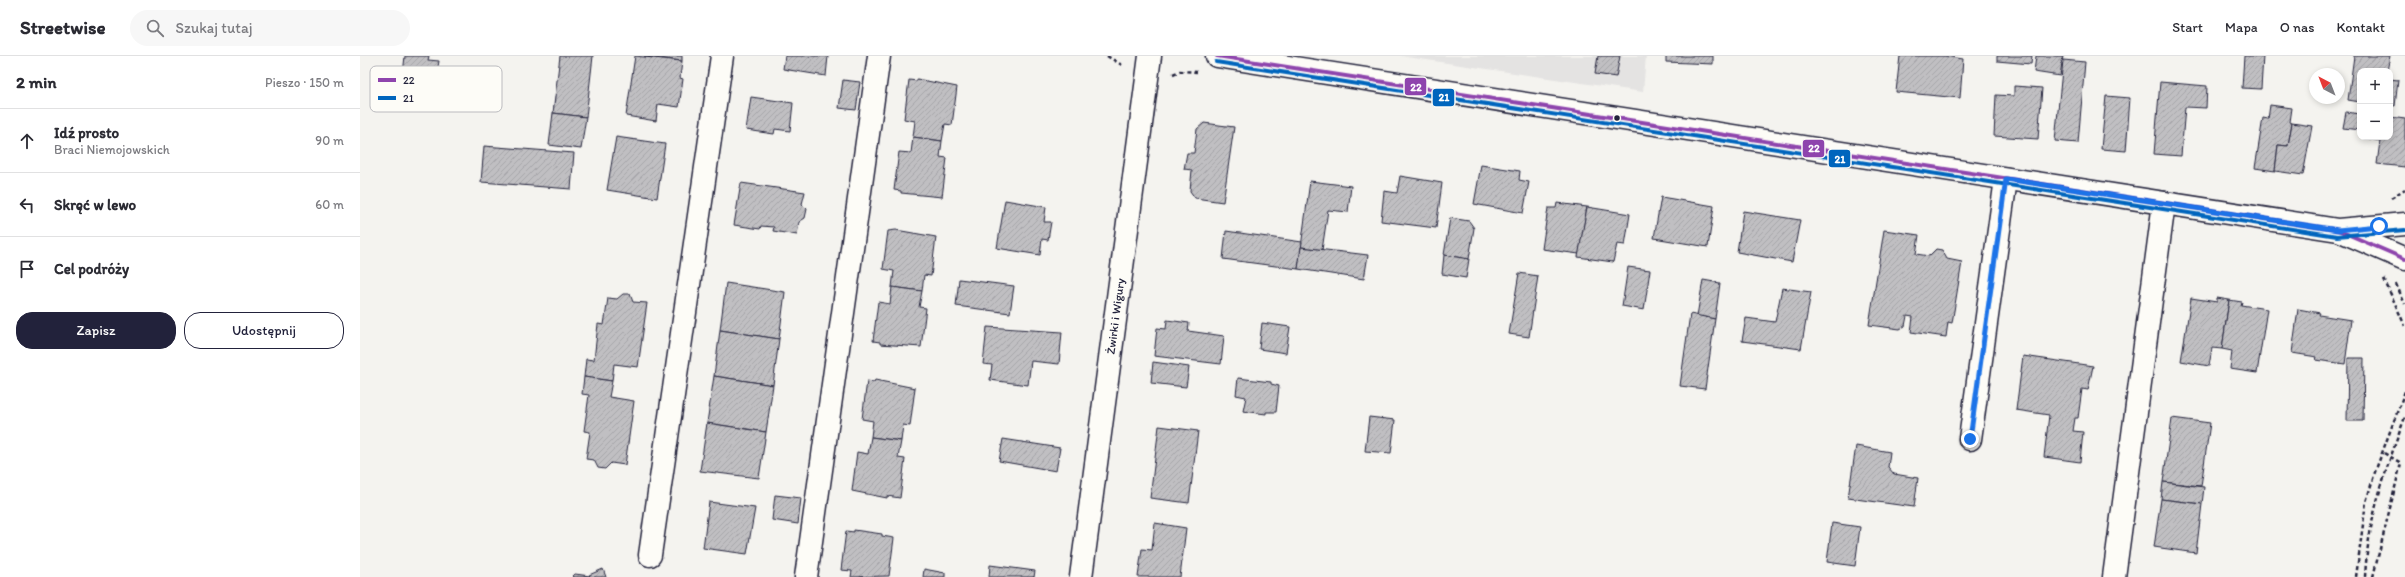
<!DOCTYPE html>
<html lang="pl">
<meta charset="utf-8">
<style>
:root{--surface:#fff;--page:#f7f7f7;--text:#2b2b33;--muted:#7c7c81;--line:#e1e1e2;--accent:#22223b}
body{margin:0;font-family:Itim,sans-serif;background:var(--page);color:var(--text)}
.controls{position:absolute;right:12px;top:12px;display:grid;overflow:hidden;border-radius:8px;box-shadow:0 2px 6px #0003}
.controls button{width:36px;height:36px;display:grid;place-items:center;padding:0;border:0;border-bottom:1px solid var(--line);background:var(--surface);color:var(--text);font:20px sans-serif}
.compass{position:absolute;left:1949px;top:12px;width:36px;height:36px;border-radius:50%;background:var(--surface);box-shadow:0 2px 6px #0003;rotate:318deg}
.stop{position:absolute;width:12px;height:12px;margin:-9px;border:3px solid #1a73e8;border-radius:50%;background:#fff}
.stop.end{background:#1a73e8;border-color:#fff;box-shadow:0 1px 4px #0008}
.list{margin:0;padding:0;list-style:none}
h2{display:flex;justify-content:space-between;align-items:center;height:52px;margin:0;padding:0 16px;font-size:17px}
h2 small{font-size:13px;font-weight:400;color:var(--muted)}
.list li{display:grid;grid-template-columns:26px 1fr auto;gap:12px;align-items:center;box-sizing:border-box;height:64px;padding:0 16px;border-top:1px solid var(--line)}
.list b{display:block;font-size:15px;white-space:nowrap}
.list p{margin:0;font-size:13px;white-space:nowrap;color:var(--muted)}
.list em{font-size:13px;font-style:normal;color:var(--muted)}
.actions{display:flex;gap:8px;padding:12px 16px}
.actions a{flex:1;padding:9px 0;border:1px solid var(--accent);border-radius:16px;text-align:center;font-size:14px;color:var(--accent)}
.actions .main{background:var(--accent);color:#fff}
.icon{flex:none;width:22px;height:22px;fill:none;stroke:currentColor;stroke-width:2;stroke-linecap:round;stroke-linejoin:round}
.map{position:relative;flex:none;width:2045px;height:521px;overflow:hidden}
header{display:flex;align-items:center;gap:24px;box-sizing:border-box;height:56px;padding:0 20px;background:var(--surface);border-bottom:1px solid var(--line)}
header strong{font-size:19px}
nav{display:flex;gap:22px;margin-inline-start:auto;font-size:14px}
.search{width:280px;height:36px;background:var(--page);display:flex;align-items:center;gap:10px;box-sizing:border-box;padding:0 14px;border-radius:22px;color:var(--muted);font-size:15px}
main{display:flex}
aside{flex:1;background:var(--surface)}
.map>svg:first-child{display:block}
.built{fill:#e4e3e2}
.building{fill:url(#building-hatch);stroke:#22223b}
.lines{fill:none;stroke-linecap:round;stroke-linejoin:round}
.minor-casing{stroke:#22223b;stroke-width:25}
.path{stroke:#22223b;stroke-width:2.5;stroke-dasharray:4 3;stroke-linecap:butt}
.minor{stroke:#fdfcf7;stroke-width:22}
.bus-1-casing{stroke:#fdfcf7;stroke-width:7}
.bus-2-casing{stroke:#fdfcf7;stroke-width:7}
.bus-1{stroke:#8e44ad;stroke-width:4}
.bus-2{stroke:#0065bd;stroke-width:4}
.route{stroke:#1a73e8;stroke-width:5}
.bus-dot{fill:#22223b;stroke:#fdfcf7;stroke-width:1.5}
.labels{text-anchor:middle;stroke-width:4;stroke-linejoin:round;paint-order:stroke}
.street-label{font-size:12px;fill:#22223b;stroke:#fdfcf7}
.key{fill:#fdfcf7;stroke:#bbbbbf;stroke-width:1}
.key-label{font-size:11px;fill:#22223b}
.line-badge{stroke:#fdfcf7;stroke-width:1.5}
.badge-label{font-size:11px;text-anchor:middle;font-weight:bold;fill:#fff}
</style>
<header>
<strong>Streetwise</strong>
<div class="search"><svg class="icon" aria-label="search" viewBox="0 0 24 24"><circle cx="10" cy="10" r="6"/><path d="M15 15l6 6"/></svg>Szukaj tutaj</div>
<nav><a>Start</a><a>Mapa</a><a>O nas</a><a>Kontakt</a></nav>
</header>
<main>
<aside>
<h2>2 min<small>Pieszo · 150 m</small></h2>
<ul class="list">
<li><svg class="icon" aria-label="ahead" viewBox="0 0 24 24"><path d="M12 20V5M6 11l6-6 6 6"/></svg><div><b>Idź prosto</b><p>Braci Niemojowskich</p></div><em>90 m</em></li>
<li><svg class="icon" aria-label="left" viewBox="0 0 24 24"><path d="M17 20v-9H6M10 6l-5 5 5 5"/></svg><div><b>Skręć w lewo</b></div><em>60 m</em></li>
<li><svg class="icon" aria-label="arrive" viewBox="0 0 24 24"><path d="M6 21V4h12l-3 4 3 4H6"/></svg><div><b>Cel podróży</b></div></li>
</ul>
<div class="actions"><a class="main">Zapisz</a><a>Udostępnij</a></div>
</aside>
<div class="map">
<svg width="2045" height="521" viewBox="0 0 2045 521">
<defs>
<pattern id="building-hatch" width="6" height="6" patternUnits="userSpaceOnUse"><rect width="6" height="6" fill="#c0bfc2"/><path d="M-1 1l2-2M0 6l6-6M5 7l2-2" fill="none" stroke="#a5a4a8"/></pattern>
</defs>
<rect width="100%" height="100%" fill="#f4f3ef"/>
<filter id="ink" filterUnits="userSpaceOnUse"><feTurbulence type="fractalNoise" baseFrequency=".025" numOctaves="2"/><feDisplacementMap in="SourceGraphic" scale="8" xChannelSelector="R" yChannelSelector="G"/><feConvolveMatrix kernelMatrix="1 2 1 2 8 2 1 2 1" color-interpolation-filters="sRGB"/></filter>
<g filter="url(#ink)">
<!-- built -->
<path class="built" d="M1040 0H1286L1283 36Z"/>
<!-- building -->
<g class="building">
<path d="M69 0 68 4 79 5 76 22 43 18 45 0Z"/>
<path d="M200 0H233L226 61 193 57Z"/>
<path d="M275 0 322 5 320 22 323 23 319 51 298 48 296 65 266 60Z"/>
<path d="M284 0H322V5Z"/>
<path d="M425 0H468L466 20 423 13Z"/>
<path d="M1238 0H1260L1256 21 1235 18Z"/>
<path d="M1306 0H1353V8L1306 6Z"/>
<path d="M1540 0H1584L1603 3 1600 42 1536 36Z"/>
<path d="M1637 0H1672L1671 8 1637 5Z"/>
<path d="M1676 0H1703L1700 20 1674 16Z"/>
<path d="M1884 0H1903L1901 33 1882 32Z"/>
<path d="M1994 0H2030L2027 15H2000V46L1988 44Z"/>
<path d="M1703 4 1725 6 1718 87 1695 85Z"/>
<path d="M557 23 597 31 592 69 585 68 582 85 553 81 555 65 544 63 549 24 557 25Z"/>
<path d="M2030 23 2038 24 2035 50 2030 49Z"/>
<path d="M483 24 500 26 496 54 479 52Z"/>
<path d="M1800 26 1847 30 1846 52 1825 51 1821 100 1794 98Z"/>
<path d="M1654 30 1682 32 1678 83 1634 80 1636 39 1654 40Z"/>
<path d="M1746 40 1770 42 1766 95 1741 93Z"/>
<path d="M391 41 433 47 430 75 415 73 414 78 386 74Z"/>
<path d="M1910 49 1932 52 1930 66 1932 67 1928 90 1918 89 1915 115 1895 112 1903 62 1908 63Z"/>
<path d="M1986 56 2000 58V74L1983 72Z"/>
<path d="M193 57 226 61 221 93 189 89Z"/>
<path d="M2030 61 2045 63V111L2017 108 2020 85 2006 82 2030 81Z"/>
<path d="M844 67 874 71 863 146 835 142 830 135 832 114 824 113 827 97H834L837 73Z"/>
<path d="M1932 67 1952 70 1943 119 1915 115 1918 89 1928 90Z"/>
<path d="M256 81 305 88 297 142 247 134Z"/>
<path d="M553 81 582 85 580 101 587 102 582 141 541 137V135L534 134 539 96 551 97Z"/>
<path d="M124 90 214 97 211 133 121 126Z"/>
<path d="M1121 109 1160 115 1159 124 1169 126 1163 157 1114 148Z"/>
<path d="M1040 120 1082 127 1076 172 1021 165 1024 135 1037 137Z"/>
<path d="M950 125 991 130 988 156 968 154 962 194 941 191Z"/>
<path d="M381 127 445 136 442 148 447 153 445 162 439 166 437 179 413 175 414 171 401 170 400 173 374 169Z"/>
<path d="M1301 141 1354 150 1348 191 1294 182Z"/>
<path d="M645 144 686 151 684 166H691L688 184 682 183 680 199 637 192Z"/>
<path d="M1197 147 1227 151 1219 198 1182 193 1188 152H1196Z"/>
<path d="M1227 151 1270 158 1265 189 1257 188 1253 206 1218 201Z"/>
<path d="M1383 155 1440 164 1432 206 1377 196Z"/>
<path d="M1090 162 1109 165 1114 172 1109 203 1084 199Z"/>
<path d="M536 174 576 181 571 220 564 219 562 235 532 231 534 215 523 213 528 175Z"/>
<path d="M1524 174 1559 179 1556 198 1569 200 1576 193 1582 194 1587 203 1602 206 1592 267 1588 266 1586 281 1551 276 1553 261 1547 260 1545 270 1540 273 1509 269Z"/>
<path d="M866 175 942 186 938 213 863 203Z"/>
<path d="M941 191 1008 199 1004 223 938 213Z"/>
<path d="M1084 199 1109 203 1106 222 1082 218Z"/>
<path d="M1268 211 1290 214 1284 254 1262 250Z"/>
<path d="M1159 217 1178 220 1169 281 1149 278Z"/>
<path d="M599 223 654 230 650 257 596 250Z"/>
<path d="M1343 224 1360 227 1355 263 1337 260Z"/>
<path d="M366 227 425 236 419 283 360 274Z"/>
<path d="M532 231 562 235 559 251 566 252 561 291 520 288V286L513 285 518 246 530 248Z"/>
<path d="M1422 232 1451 236 1441 293 1382 285 1386 262 1415 266Z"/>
<path d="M263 238H270L273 246 287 247 278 311 254 308 252 325 224 321 226 303 234 304 238 268 244 269 248 242 257 243Z"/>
<path d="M1831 242 1857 246V242L1869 244 1862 293 1852 292 1849 310 1821 305Z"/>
<path d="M1869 244 1882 246 1881 249 1907 253 1897 317 1870 313 1872 295 1862 293Z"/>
<path d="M1938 253 1960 257 1959 259 1991 264 1985 308 1956 304 1957 301 1932 297Z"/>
<path d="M1330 258 1355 263 1345 333 1320 330Z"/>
<path d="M807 264 829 267 828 275 864 280 861 308 794 300 797 272 806 273Z"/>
<path d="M902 267 930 271 926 297 899 293Z"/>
<path d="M627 271 702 276 699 308 671 305 668 329 630 324 632 309 623 308Z"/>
<path d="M360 274 419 283 413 329 354 320Z"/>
<path d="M1663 300 1733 310 1728 334 1722 333 1718 362H1715L1713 375 1723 376 1720 406 1684 401 1689 359 1656 354Z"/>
<path d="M1988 302H2004L2003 365H1987Z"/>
<path d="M793 306 829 311 826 331 791 327Z"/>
<path d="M354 320 413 329 406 376 347 367Z"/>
<path d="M224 321 252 325 249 341 274 345 265 409 251 407 245 413 238 412 234 404 226 403 230 376 224 375 229 339 222 338Z"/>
<path d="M878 322 911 326V328L919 330 916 356H906V358L883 355 886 341 876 339Z"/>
<path d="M515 324 555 332 550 370 543 369 541 385 511 381 513 365 502 363 507 325 514 326Z"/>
<path d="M1009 361 1035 364 1031 397 1005 395Z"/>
<path d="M1812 362 1850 367 1841 430 1803 426Z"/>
<path d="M347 367 406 376 399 422 340 415Z"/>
<path d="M799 370 838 375 829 447 790 442Z"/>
<path d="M511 381 541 385 538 402 545 403 540 442 527 440V442L492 435 497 396 508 398Z"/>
<path d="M643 383 700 392 696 415 639 405Z"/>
<path d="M1496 390 1530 396 1528 411 1534 418 1558 422 1554 451 1488 442Z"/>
<path d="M1803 426 1844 431 1842 448 1801 443Z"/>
<path d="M415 439 441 442 438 468 412 464Z"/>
<path d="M1801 443 1842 448 1836 497 1794 491Z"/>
<path d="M349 446 395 452 387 498 343 492Z"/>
<path d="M795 467 826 472 820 521H778L782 493 792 494Z"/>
<path d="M1472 467 1500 471 1495 510 1467 506Z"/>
<path d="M494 474 522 478V480L534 482 529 520 491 521 492 515 481 514 486 475 494 476Z"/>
<path d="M630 509 675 515 674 521H629Z"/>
<path d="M243 513 246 521H212L215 518 230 520 229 519Z"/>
<path d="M564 513 585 517V521H563Z"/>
</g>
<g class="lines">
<defs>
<g id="minor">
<path d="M857 0 1978 174 2045 168"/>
<path d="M1981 175 2045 203"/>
<path d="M1610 383 1646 123"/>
<path d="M290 499 362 0"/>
<path d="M446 521 519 0"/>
<path id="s1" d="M721 521 790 0"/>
<path d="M1754 521 1804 147"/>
</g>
</defs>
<!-- minor casing -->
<use href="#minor" class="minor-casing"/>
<!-- path -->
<g class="path">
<path d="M747 0 762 9"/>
<path d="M813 18 820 15 837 16"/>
<path d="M2031 142 2045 133"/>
<path d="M2024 223 2045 270"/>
<path d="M2036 228 2045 248"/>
<path d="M1996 521 2006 446 2015 416 2045 335"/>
<path d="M2005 521C2008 462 2025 416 2045 361"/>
<path d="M2013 521 2041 407 2022 396"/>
</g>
<!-- minor -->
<use href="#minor" class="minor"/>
<defs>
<path id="bus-1" d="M857 0 1978 174 2045 203"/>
<path id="bus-2" d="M856 6 1977 180 2045 174"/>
</defs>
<!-- bus-1 casing -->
<use href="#bus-1" class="bus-1-casing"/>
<!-- bus-2 casing -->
<use href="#bus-2" class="bus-2-casing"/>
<!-- bus-1 -->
<use href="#bus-1" class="bus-1"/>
<!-- bus-2 -->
<use href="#bus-2" class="bus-2"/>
</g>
</g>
<g class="lines" filter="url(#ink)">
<!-- route -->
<path class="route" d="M1610 383 1646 123 1978 174 2019 170"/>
</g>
<!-- markers -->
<circle class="bus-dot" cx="1257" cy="62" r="3.5"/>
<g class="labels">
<!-- street labels -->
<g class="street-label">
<text dy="4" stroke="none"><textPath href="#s1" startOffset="263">Żwirki i Wigury</textPath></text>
</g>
</g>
<!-- legend -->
<rect x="10" y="10" width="132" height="46" rx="6" class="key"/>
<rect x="18" y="22" width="18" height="4" fill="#8e44ad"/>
<rect x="18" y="40" width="18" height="4" fill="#0065bd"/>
<g class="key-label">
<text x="43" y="28">22</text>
<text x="43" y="46">21</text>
</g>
<g class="line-badge">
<rect x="1044" y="21" width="23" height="19" rx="4" fill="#8e44ad"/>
<rect x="1072" y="32" width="23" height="19" rx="4" fill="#0065bd"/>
<rect x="1442" y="83" width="23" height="19" rx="4" fill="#8e44ad"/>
<rect x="1468" y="93" width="23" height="19" rx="4" fill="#0065bd"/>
</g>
<g class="badge-label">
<text x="1056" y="35">22</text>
<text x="1084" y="45">21</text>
<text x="1454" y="96">22</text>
<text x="1480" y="107">21</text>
</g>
</svg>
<div class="controls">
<button>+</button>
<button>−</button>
</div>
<svg class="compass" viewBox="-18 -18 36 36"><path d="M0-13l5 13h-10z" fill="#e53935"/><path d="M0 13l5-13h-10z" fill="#7c7c81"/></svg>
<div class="stop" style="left:2019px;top:170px"></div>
<div class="stop end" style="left:1610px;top:383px"></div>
</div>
</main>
